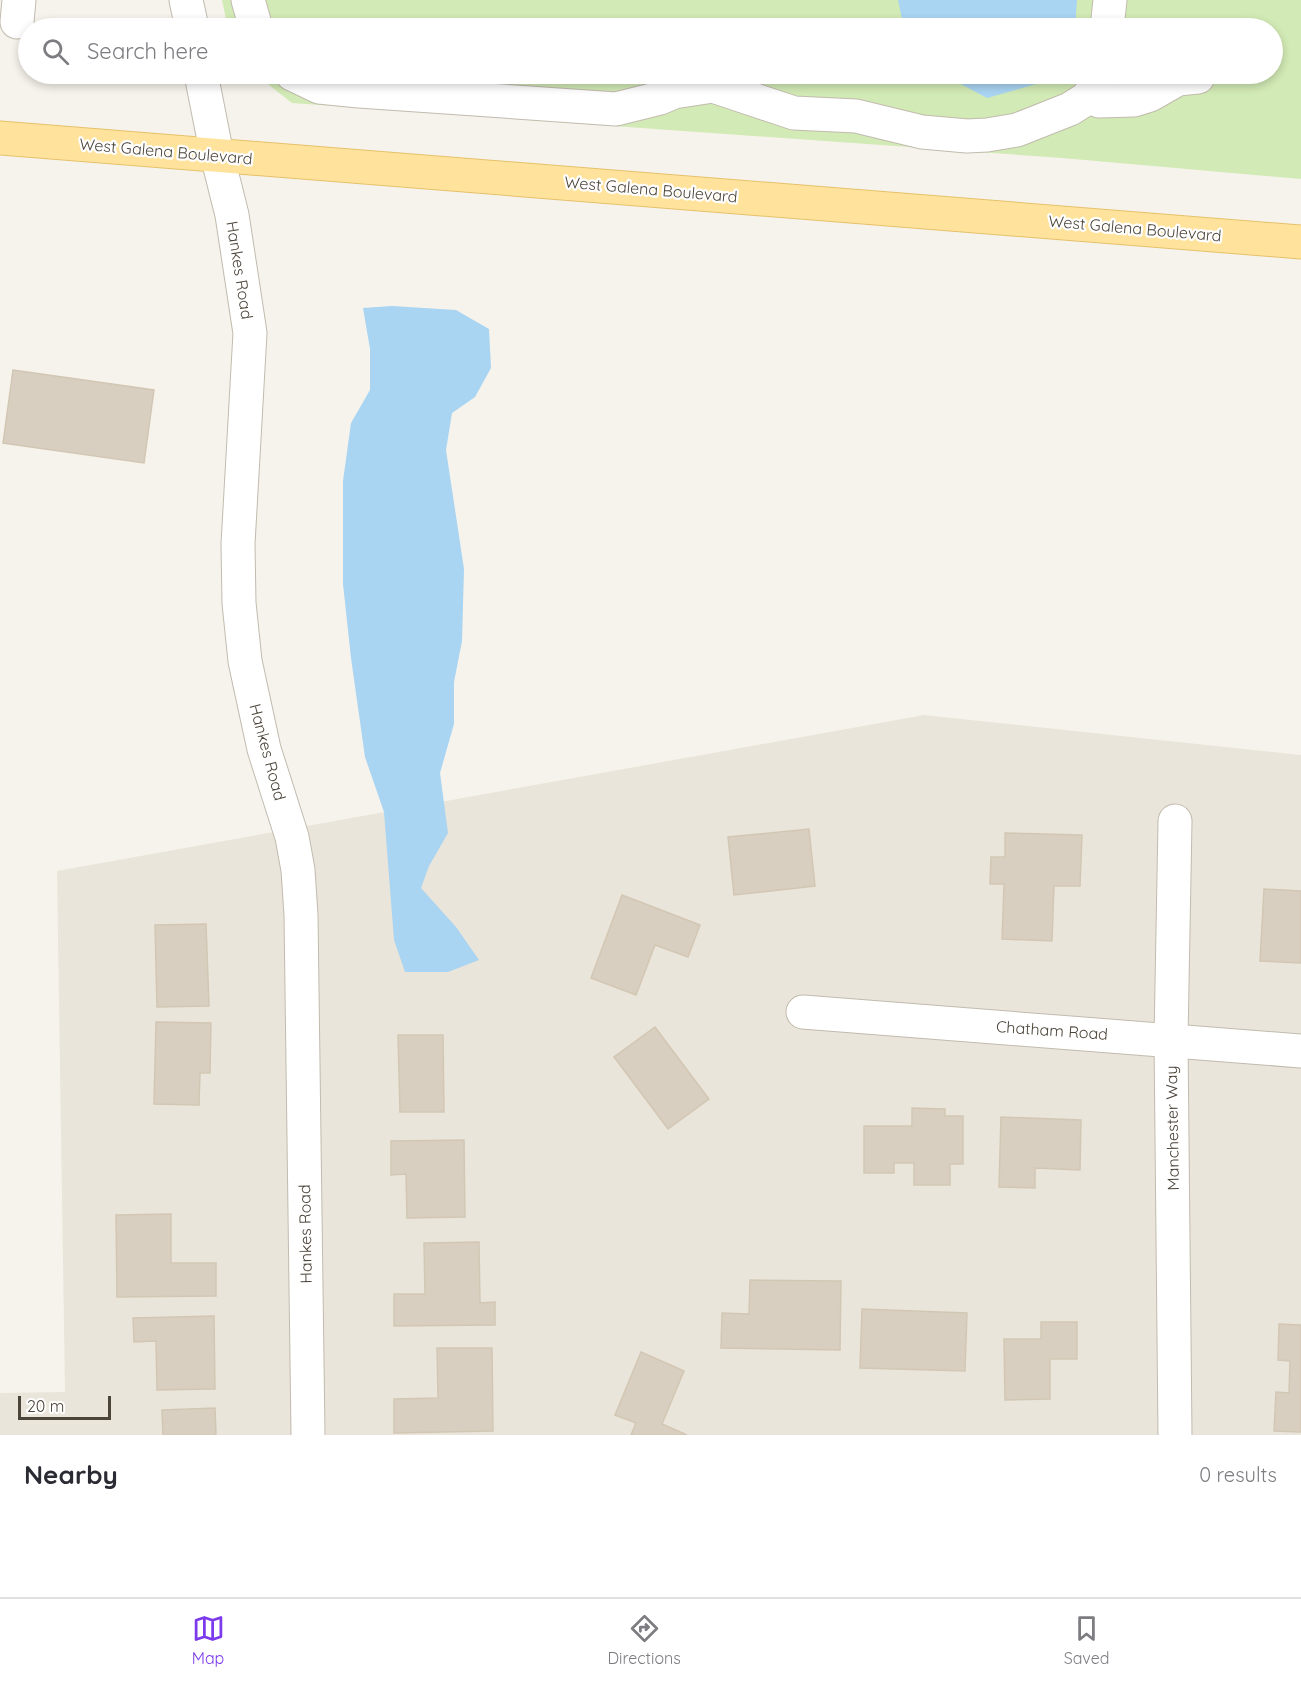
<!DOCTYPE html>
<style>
:root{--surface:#fff;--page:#f2f2f3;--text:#2b2b33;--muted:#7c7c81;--line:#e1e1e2;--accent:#7c3aed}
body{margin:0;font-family:Quicksand,sans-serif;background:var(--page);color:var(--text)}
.scale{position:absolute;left:18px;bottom:15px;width:93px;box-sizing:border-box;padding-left:6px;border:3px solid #4b4439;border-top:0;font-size:16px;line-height:21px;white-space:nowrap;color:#4b4439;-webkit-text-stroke:4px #fff;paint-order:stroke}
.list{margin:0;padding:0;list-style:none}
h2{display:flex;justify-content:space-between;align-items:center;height:78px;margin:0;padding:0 24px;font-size:26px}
h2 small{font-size:20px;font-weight:400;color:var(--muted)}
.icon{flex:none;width:33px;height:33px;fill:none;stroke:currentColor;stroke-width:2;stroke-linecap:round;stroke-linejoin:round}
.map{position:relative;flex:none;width:1301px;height:1435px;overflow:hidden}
.search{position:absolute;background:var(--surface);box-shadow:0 3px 9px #0003;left:18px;right:18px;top:18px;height:66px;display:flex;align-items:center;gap:15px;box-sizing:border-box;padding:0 21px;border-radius:33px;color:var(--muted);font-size:22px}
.sheet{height:162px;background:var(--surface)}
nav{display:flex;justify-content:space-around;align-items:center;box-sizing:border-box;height:84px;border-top:2px solid var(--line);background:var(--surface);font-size:16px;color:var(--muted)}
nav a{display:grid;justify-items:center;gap:3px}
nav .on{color:var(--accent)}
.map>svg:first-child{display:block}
.residential{fill:#eae5da}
.green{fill:#d2eab5}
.water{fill:#a9d4f2}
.building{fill:#d8cfc1;stroke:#d3c7b4;stroke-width:1.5}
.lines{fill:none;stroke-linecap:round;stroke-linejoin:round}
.minor-casing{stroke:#c2bbae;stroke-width:35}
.major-casing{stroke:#e6c16a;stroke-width:35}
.minor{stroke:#fff;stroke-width:33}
.major{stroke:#ffe39c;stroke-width:33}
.labels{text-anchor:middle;stroke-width:4.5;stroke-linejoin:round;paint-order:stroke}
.street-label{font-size:16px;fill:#4b4439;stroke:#fff}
</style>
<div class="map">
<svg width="1301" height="1435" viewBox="0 0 1301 1435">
<rect width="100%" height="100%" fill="#f6f3ec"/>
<!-- residential -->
<path class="residential" d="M924 715 1301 755V1435H0V1393L65 1392 57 871Z"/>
<!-- green -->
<path class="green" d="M222 0H1301V179L1062 158 292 103 255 74H1272V28H228Z"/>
<!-- water -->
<g class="water">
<path d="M898 0H1077L1075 28H904Z"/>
<path d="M942 74H1072L987 98Z"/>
<path d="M392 306 456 310 489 329 491 368 475 397 452 413 446 450 464 569 462 641 454 682V724L440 773 448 833 429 866 421 888 456 927 479 960 448 972H405L394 940 384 812 365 757 351 658 343 584V481L351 423 370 390V349L363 308Z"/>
</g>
<!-- building -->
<g class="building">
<path d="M13 370 154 390 144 463 3 443Z"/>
<path d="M809 829 815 886 734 895 728 837Z"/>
<path d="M1005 833 1082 835 1080 886H1054L1052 941 1002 939 1004 884H990L991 857H1005Z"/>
<path d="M1264 889 1301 891V963L1260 961Z"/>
<path d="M622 895 700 925 688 957 655 945 636 995 591 978Z"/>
<path d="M206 924 209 1006 157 1007 155 925Z"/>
<path d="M156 1022 211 1023 210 1073H200L199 1105 154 1104Z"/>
<path d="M655 1027 709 1099 668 1129 614 1057Z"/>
<path d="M398 1035H443L444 1112H400Z"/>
<path d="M912 1108 945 1109V1116H963V1164H950V1185H914V1163H894V1173H864V1126H912Z"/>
<path d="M1001 1117 1081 1120 1080 1170 1035 1168V1188L999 1187Z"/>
<path d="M464 1140 465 1217 407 1218 406 1174 391 1175V1141Z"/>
<path d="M171 1214V1263H216V1296L117 1297 116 1215Z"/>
<path d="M479 1242 480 1303 495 1302V1325L394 1326V1294H425L424 1243Z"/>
<path d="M750 1280 841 1281 840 1350 721 1348 722 1313 749 1314Z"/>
<path d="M862 1309 967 1313 965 1371 860 1368Z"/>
<path d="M214 1316 215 1389 157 1390 156 1341 134 1342 133 1318Z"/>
<path d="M1041 1322H1077V1359H1050V1399L1005 1400 1004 1339H1041Z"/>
<path d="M1279 1324 1301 1325V1432L1274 1431 1276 1392 1289 1393 1290 1361 1278 1360Z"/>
<path d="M437 1348H492L493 1431 394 1433V1399L438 1398Z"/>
<path d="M641 1352 684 1371 662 1424 687 1435H631L636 1423 615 1415Z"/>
<path d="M215 1408 216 1435H163L162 1410Z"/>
</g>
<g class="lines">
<defs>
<g id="minor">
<path d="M186 0 192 28"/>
<path d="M248 0 256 28"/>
<path d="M17 22 19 0"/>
<path d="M1107 28 1110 0"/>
<path d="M201 74 217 155 232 215 250 333 238 544 239 603 245 661 264 749 292 837 298 870 301 915 308 1435"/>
<path d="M292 74 319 87 359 91 616 109 660 98 674 92 713 86 794 113 856 116 922 132 967 136 987 135 1017 130 1070 109 1089 97"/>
<path d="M1098 74 1089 97 1099 101 1134 100 1150 95 1178 79 1198 77"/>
<path d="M1175 821 1171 1039 1175 1435"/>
<path d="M803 1012 1301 1051"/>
</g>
<path id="major" d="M0 138 1301 242"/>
</defs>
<!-- minor casing -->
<use href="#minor" class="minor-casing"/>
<!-- major casing -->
<use href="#major" class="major-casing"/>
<!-- minor -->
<use href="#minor" class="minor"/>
<!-- major -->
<use href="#major" class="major"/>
</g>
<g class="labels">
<!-- street labels -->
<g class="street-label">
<text transform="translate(166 151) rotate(5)" y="6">West Galena Boulevard</text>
<text transform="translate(651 189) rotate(5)" y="6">West Galena Boulevard</text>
<text transform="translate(1135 228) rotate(5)" y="6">West Galena Boulevard</text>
<text transform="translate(240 270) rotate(81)" y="6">Hankes Road</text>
<text transform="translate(268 752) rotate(75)" y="6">Hankes Road</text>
<text transform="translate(1052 1030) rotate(4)" y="6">Chatham Road</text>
<text transform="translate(1172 1128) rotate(-91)" y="6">Manchester Way</text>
<text transform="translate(305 1234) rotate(-91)" y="6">Hankes Road</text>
</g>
</g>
</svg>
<div class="scale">20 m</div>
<div class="search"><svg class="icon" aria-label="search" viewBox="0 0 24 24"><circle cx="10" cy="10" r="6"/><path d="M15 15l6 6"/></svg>Search here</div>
</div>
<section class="sheet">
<h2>Nearby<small>0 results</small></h2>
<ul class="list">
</ul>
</section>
<nav>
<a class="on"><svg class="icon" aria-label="map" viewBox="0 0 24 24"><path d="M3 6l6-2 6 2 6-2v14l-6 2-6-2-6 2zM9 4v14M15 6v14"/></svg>Map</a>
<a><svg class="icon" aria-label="directions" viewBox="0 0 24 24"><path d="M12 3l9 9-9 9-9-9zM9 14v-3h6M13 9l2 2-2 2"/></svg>Directions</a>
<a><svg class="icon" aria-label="saved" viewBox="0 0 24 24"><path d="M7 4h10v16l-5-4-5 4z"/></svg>Saved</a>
</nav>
